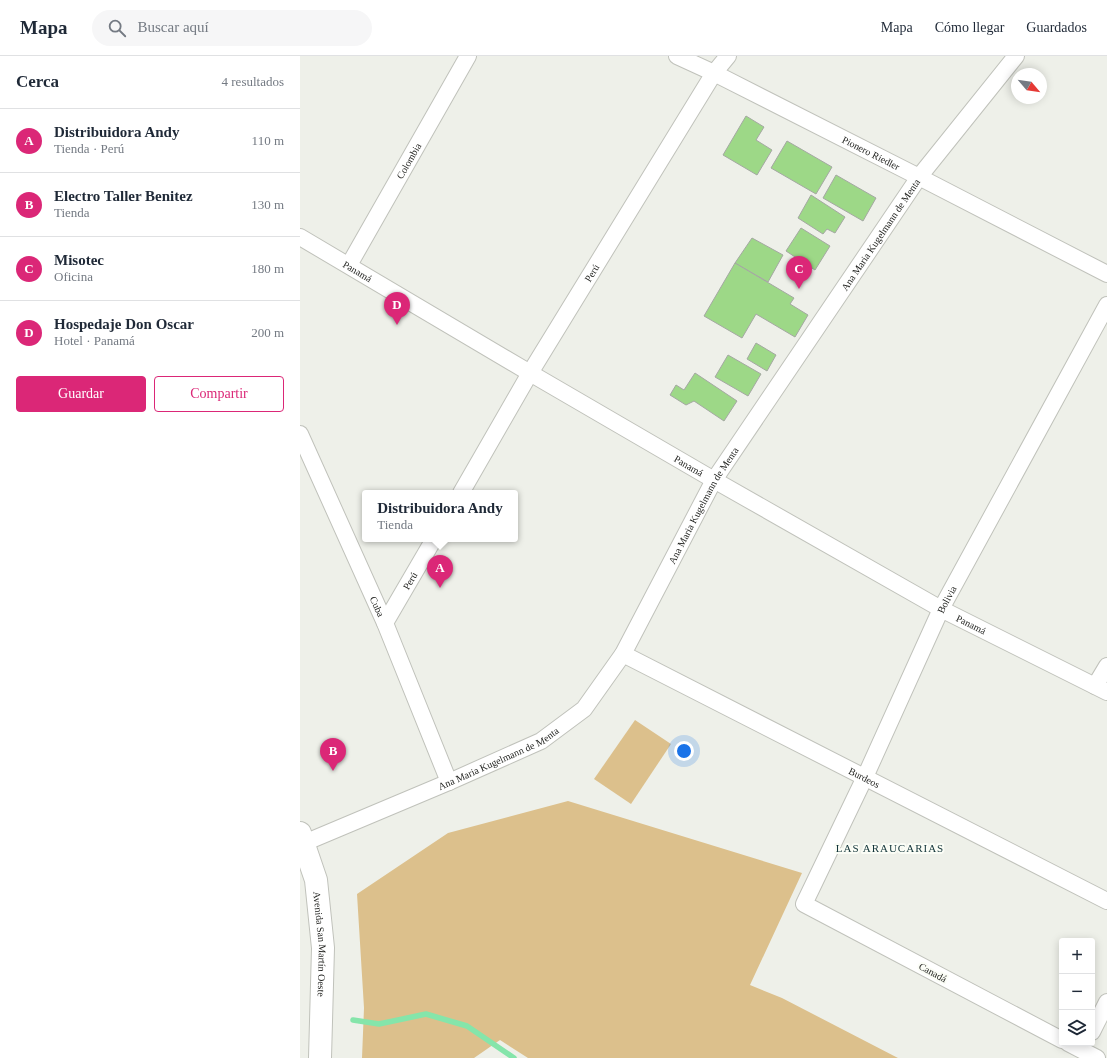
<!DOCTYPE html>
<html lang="es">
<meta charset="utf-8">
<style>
:root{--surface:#fff;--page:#f6f6f7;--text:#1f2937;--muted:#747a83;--line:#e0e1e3;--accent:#db2777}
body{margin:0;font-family:"Times New Roman",serif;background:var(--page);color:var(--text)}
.controls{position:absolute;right:12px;bottom:12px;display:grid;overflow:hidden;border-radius:4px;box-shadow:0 2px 10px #0003}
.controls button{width:36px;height:36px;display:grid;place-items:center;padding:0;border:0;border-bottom:1px solid var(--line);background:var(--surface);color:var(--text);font:20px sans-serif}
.compass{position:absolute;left:711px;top:12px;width:36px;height:36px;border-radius:50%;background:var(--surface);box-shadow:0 2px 10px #0003;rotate:119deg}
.you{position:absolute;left:384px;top:695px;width:14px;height:14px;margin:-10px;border:3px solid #fff;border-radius:50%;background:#1a73e8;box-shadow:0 0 0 6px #1a73e833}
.badge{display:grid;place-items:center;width:26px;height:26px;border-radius:50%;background:var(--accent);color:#fff;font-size:13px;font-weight:700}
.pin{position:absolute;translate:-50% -33px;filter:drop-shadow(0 1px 2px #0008)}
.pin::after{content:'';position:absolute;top:21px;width:14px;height:12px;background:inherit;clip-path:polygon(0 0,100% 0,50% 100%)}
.popup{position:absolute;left:62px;top:434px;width:156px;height:52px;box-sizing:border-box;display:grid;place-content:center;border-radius:4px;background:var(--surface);filter:drop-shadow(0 1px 3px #0005);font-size:13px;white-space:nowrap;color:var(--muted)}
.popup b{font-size:15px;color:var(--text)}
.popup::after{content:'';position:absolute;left:50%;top:100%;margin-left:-8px;border:8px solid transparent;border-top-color:var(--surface)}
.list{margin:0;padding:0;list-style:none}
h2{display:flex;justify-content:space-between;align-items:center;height:52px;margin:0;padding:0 16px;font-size:17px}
h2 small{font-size:13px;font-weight:400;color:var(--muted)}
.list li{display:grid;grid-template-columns:26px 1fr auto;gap:12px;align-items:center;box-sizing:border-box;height:64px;padding:0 16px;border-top:1px solid var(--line)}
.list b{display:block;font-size:15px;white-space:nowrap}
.list p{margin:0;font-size:13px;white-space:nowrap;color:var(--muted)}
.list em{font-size:13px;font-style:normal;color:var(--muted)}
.actions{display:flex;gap:8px;padding:12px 16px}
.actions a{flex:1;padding:9px 0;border:1px solid var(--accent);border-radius:4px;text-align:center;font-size:14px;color:var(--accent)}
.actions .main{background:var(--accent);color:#fff}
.icon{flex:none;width:22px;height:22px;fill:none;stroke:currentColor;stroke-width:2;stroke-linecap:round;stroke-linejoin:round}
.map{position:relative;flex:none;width:807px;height:1002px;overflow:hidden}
header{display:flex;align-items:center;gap:24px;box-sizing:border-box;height:56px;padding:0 20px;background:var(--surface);border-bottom:1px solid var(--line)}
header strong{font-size:19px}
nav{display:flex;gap:22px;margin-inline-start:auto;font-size:14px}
.search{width:280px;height:36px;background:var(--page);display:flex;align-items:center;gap:10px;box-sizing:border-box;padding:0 14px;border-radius:22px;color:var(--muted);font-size:15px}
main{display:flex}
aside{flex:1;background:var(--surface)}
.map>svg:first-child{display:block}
.green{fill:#dcc08c}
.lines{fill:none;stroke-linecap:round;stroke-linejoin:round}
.stream{stroke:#85e5aa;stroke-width:5.5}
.building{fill:#9dd887;stroke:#a4a8a2}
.street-casing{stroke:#c0c2bb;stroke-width:18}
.secondary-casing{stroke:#c0c2bb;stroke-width:24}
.street{stroke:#fff;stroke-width:16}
.secondary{stroke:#fff;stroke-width:22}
.labels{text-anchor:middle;stroke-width:4;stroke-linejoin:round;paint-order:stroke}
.street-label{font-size:10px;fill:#1e1f1c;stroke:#fbfdf6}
.neighbourhood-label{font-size:11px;letter-spacing:1px;fill:#123439;stroke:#fbfdf6}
</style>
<header>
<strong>Mapa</strong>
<div class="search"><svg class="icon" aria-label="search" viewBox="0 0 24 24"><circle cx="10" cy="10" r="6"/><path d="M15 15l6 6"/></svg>Buscar aquí</div>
<nav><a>Mapa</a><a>Cómo llegar</a><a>Guardados</a></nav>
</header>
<main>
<aside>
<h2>Cerca<small>4 resultados</small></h2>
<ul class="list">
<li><span class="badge">A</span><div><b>Distribuidora Andy</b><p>Tienda · Perú</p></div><em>110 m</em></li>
<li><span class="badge">B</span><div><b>Electro Taller Benitez</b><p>Tienda</p></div><em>130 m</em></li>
<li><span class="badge">C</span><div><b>Misotec</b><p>Oficina</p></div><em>180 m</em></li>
<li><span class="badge">D</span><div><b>Hospedaje Don Oscar</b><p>Hotel · Panamá</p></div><em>200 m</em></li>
</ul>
<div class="actions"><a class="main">Guardar</a><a>Compartir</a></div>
</aside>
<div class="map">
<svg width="807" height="1002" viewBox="0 0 807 1002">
<rect width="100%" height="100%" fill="#eef0e9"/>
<!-- green -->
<g class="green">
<path d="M335 664 371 688 331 748 294 723Z"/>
<path d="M268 745 502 817 450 929 482 942 598 1002H228L200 984 174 1002H62L64 952 57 838 148 777Z"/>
</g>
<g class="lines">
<!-- stream -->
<path class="stream" d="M53 964 79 968 126 958 167 970 214 1002"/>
</g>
<!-- building -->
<g class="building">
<path d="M446 60 464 71 456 84 472 94 457 119 423 99Z"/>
<path d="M487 85 532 111 516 138 471 112Z"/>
<path d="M536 119 576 142 563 165 523 142Z"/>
<path d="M511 139 545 161 535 177 527 173 523 178 498 162Z"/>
<path d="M501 172 530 190 515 214 486 195Z"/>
<path d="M452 182 483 199 468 226 435 207Z"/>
<path d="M435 207 494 242 490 248 508 259 495 281 456 258 442 282 404 260Z"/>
<path d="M456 287 476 299 467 315 447 303Z"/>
<path d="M428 299 461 318 448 340 415 321Z"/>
<path d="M395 317 437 345 424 365 394 345 386 349 370 339 376 329 384 334Z"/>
</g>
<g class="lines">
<defs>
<g id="street">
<path id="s1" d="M377 0 414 17 619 121 807 218"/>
<path id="s2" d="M0 181 230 317 414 424 641 553 807 636"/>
<path id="s3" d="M49 209 168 0"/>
<path id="s4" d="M0 378 85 567 149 726"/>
<path id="s5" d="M161 437 230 317 414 17 428 0"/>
<path id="s6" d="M85 567 134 483"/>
<path id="s7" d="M323 598 807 845"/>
<path d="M795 630 807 610"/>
<path id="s8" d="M4 787 149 726 241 685 284 653 323 598 414 424 619 121 716 0"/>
<path d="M792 976 807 946"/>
<path id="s9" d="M762 984 504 848 565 721 641 553 807 249"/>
<path d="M768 987 797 1002"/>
</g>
<g id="secondary">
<path id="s10" d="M0 777 16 824 23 892 20 1002"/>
</g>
</defs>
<!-- street casing -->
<use href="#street" class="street-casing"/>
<!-- secondary casing -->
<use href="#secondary" class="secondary-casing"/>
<!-- street -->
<use href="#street" class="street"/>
<!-- secondary -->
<use href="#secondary" class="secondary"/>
</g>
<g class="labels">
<!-- street labels -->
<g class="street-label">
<text dy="4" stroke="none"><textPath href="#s1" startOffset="217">Pionero Riedler</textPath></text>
<text dy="4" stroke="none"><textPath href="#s3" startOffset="120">Colombia</textPath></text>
<text dy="4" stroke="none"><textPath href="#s8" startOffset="872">Ana Maria Kugelmann de Menta</textPath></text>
<text dy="4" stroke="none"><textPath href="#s2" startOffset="67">Panamá</textPath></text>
<text dy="4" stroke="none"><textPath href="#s5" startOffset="256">Perú</textPath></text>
<text dy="4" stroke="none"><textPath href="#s2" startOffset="451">Panamá</textPath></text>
<text dy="4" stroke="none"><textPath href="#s8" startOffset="548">Ana Maria Kugelmann de Menta</textPath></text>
<text dy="4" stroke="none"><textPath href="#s6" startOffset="49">Perú</textPath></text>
<text dy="4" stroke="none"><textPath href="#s9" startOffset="628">Bolivia</textPath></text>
<text dy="4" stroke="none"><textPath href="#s4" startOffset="189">Cuba</textPath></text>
<text dy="4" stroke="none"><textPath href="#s2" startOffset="775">Panamá</textPath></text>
<text dy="4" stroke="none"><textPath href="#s8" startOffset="212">Ana Maria Kugelmann de Menta</textPath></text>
<text dy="4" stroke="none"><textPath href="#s7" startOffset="271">Burdeos</textPath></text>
<text dy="4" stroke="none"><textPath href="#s10" startOffset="114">Avenida San Martín Oeste</textPath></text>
<text transform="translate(633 916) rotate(28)" y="4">Canadá</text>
</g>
<!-- neighbourhood labels -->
<g class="neighbourhood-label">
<text x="590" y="796">LAS ARAUCARIAS</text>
</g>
</g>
</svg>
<div class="controls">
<button>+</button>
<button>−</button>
<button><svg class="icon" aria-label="layers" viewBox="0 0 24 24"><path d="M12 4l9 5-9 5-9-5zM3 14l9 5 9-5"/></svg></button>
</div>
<svg class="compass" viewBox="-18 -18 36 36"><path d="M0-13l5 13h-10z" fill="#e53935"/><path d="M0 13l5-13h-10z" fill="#747a83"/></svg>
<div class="you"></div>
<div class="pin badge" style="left:140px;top:532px">A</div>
<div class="popup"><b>Distribuidora Andy</b>Tienda</div>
<div class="pin badge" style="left:33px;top:715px">B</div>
<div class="pin badge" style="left:499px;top:233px">C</div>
<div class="pin badge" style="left:97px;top:269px">D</div>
</div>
</main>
